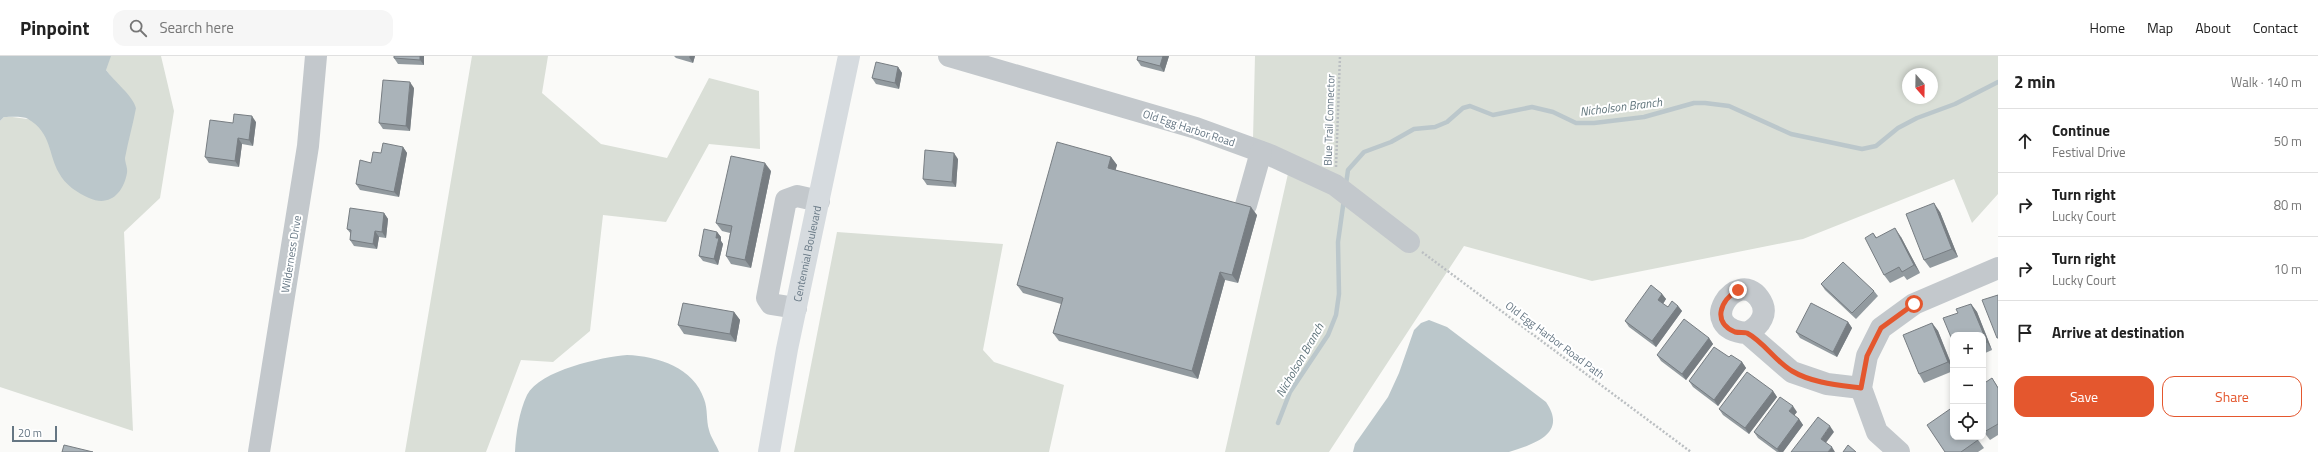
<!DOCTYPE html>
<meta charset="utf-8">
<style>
:root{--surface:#fff;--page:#f6f6f6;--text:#222;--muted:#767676;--line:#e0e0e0;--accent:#e4572e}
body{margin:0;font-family:"Titillium Web",sans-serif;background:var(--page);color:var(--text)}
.controls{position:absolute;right:12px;bottom:12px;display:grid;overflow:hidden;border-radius:8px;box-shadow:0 2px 6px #0003}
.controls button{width:36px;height:36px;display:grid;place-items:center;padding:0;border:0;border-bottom:1px solid var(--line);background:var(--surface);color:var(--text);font:20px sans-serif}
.compass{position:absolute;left:1902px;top:12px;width:36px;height:36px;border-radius:50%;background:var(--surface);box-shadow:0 2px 6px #0003;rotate:160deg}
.scale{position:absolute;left:12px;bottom:10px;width:45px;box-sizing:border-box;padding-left:4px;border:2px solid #657683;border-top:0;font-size:11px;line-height:14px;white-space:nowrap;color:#657683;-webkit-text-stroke:3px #fff;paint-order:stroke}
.stop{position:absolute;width:12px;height:12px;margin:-9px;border:3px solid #e4572e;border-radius:50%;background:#fff}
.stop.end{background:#e4572e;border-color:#fff;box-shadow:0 1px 4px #0008}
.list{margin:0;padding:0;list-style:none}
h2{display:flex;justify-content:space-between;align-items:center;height:52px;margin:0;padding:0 16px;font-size:17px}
h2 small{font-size:13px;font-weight:400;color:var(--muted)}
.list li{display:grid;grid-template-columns:26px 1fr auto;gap:12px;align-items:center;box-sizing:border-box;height:64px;padding:0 16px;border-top:1px solid var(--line)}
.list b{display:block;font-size:15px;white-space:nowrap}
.list p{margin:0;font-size:13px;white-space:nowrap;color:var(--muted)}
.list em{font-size:13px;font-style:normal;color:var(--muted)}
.actions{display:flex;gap:8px;padding:12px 16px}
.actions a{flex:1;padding:9px 0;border:1px solid var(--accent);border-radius:12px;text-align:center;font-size:14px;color:var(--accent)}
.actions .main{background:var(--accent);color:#fff}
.icon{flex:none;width:22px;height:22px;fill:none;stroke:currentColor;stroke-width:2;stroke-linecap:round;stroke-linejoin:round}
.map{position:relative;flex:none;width:1998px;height:396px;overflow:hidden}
header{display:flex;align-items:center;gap:24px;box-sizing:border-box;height:56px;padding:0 20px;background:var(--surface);border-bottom:1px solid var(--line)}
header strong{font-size:19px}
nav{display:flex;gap:22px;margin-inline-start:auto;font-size:14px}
.search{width:280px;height:36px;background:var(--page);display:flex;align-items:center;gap:10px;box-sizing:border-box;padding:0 14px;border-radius:12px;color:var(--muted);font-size:15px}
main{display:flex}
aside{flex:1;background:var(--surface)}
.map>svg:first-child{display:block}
.green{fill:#dadfd7;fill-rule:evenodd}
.water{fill:#bbc7cb}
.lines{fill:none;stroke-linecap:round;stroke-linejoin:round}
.stream{stroke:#bbc7cb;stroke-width:4.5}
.path{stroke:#bbbfc2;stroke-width:2.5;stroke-dasharray:2 2;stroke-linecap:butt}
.minor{stroke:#c3c8cc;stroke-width:22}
.major{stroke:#d6dbdf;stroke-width:22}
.wall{fill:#929a9f}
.shaded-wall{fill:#777d82}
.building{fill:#aab3b9;stroke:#777d82}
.route{stroke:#e4572e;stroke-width:5}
.labels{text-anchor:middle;stroke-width:4;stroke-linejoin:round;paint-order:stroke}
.street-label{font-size:11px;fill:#657683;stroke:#fff}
.water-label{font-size:12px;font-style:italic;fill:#60757c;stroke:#fff}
</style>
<header>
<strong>Pinpoint</strong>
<div class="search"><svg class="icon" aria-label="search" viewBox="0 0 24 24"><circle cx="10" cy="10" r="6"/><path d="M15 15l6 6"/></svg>Search here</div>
<nav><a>Home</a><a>Map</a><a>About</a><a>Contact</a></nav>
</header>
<main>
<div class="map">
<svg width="1998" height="396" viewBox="0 0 1998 396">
<rect width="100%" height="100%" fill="#fafaf8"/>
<!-- green -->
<g class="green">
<path d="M106 0H161L174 55 160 142 124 176 133 375 0 331V65L5 60 35 64 136 52 106 14Z"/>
<path d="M472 0H548L542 37 601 88 667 102 709 22 759 35 760 93 709 88 666 166 603 159 590 275 553 306 521 304 486 396H405Z"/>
<path d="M1255 0H1998V138L1972 167 1954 123 1803 183 1592 225 1464 190 1329 396H1225L1292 100 1253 83ZM1908 18H1932V42H1908Z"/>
<path d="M837 176 1003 188 983 294 994 306 1064 329 1049 396H794Z"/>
</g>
<!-- water -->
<g class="water">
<path d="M0 0H111L106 14C114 25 133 40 136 52 133 69 128 85 125 102 125 107 128 112 127 117 123 138 109 151 89 142 78 137 65 129 59 117 48 98 52 77 28 63 23 60 11 61 4 61L0 65Z"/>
<path d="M1429 264 1447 271 1546 346C1568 378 1534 388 1509 396H1353L1355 388 1388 341 1399 317 1414 274 1421 267Z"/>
<path d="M627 299C658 300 694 312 704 343 708 353 706 364 709 374 711 382 716 388 719 396H515C516 377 519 356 527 339 540 314 602 301 627 299Z"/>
</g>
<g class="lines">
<!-- stream -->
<g class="stream">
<path d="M1346 128 1348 114 1364 96 1391 86 1414 73 1435 71 1447 66 1463 52 1470 50 1493 59 1532 51 1553 56 1576 67H1594L1644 61 1694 47H1705L1729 50 1791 78 1862 93 1876 90 1898 72 1917 62 1955 48 1998 26"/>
<path d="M1278 367 1290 336 1328 279 1336 259 1339 238 1338 186 1344 143"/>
</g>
<!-- path -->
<g class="path">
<path d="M1336 111 1340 0"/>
<path d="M1422 196 1691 396"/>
</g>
<!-- minor -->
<g class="minor">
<path d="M949 0 1196 72 1270 99 1335 129 1409 186"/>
<path d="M1246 149 1261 96"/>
<path d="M796 252 771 248 767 242 786 144 797 140 819 145"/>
<path d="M1747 277C1693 273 1737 211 1759 242 1770 257 1760 270 1747 277L1792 316 1827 328 1861 332"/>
<path d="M259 396 308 90 316 0"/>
<path d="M1899 396 1877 376 1861 332 1867 300 1881 272 1914 248 1998 212"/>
</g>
<!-- major -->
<path class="major" id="s1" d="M769 396 787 293 849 0"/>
</g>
<!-- wall -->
<g class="wall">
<path d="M424 0V9L398 8 394 2Z"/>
<path d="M674 0H695L693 7 676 2Z"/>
<path d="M1138 0H1169L1164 16 1141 10 1137 4Z"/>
<path d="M898 11 902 17 899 33 876 28 872 22Z"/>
<path d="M414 32 410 75 383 73 379 67Z"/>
<path d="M256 66 253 90 242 88 239 111 209 107 205 101 233 67Z"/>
<path d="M403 91 407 97 399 141 360 134 356 128 371 107 381 97Z"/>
<path d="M1111 101 1117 109 1115 114 1257 159 1238 227 1225 224 1198 323 1059 285 1053 277 1061 248 1023 237 1017 229Z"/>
<path d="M958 103 956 131 927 129 923 123Z"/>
<path d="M771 115 751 212 731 208 726 200 730 177 722 175 716 167Z"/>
<path d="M1940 156 1958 201 1930 212 1924 204Z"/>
<path d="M384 157 388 163 386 182 379 181 377 193 354 190 350 184 351 178 347 173Z"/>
<path d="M717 176 721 181V185L723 188 718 209 703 205 699 200Z"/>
<path d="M1873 177 1877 182 1901 181 1920 217 1907 224 1904 220 1890 227 1884 219Z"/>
<path d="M1821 228 1874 235 1878 240 1856 263 1825 234Z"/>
<path d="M1662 238 1666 243 1663 248 1668 251 1678 250 1682 255 1656 291 1629 271 1625 265Z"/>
<path d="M1971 248 1977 256 1992 294 1983 298V279L1958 257Z"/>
<path d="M734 256 740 264 736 286 684 278 678 269Z"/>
<path d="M1848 266 1852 272 1837 301 1800 282 1796 276Z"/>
<path d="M1932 267 1938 275 1953 312V315L1924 327 1919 318Z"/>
<path d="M1709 282 1713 288 1686 324 1661 305 1657 299Z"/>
<path d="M1729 301 1742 306 1746 312 1718 350 1693 331 1689 325Z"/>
<path d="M1992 322 1998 331V379L1990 384 1983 375Z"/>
<path d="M1773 335 1777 341 1749 378 1723 359 1719 353Z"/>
<path d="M1797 356 1794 359 1799 363 1803 369 1783 396H1777L1758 382 1754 376Z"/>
<path d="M1976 381 1984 392 1978 396H1945Z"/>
</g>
<!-- shaded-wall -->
<g class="shaded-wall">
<path d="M420 0H424V9L420 4Z"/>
<path d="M690 0H695L693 7 689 1Z"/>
<path d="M1163 0H1169L1164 16 1160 10Z"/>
<path d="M898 11 902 17 899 33 895 27Z"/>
<path d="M410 26 414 32 410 75 406 70Z"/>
<path d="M252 60 256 66 253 90 249 84Z"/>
<path d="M238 82 242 88 239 111 235 105Z"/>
<path d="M403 91 407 97 399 141 394 136Z"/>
<path d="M954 97 958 103 956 131 952 126Z"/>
<path d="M1111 101 1117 109 1114 120 1108 112Z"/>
<path d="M765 107 771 115 751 212 745 204Z"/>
<path d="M1934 147 1940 156 1958 201 1952 193Z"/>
<path d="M1251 151 1257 159 1238 227 1232 219Z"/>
<path d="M384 157 388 163 386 182 382 176Z"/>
<path d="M1895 172 1901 181 1920 217 1914 209Z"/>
<path d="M375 175 379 181 377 193 373 188Z"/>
<path d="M717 176 721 181V185L723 188 718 209 714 203 716 182Z"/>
<path d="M1220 216 1225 224 1198 323 1192 315Z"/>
<path d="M1662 238 1666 243 1662 249 1658 244Z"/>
<path d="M1971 248 1977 256 1992 294 1987 286Z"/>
<path d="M1678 250 1682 255 1656 291 1652 285Z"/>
<path d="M734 256 740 264 736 286 730 278Z"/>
<path d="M1848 266 1852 272 1837 301 1833 296Z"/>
<path d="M1932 267 1938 275 1953 313 1948 306Z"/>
<path d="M1709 282 1713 288 1686 324 1682 318Z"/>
<path d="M1742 306 1746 312 1718 350 1714 344Z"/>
<path d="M1773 335 1777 341 1749 378 1745 372Z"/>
<path d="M1793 350 1797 356 1793 361 1789 355Z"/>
<path d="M1799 363 1803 369 1783 396H1779L1777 393Z"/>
<path d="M1830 370 1834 376 1825 388 1821 383Z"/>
<path d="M1832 391 1835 396H1828Z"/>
</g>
<!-- building -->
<g class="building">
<path d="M394 0H420V4L394 2Z"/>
<path d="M1138 0H1163L1160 10 1137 4Z"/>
<path d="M876 6 898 11 895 27 872 22Z"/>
<path d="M383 24 410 26 406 70 379 67Z"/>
<path d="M234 58 252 60 249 84 238 82 235 105 205 101 210 64 233 67Z"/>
<path d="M1057 86 1111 101 1108 112 1251 151 1232 219 1220 216 1192 315 1053 277 1063 242 1017 229Z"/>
<path d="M383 87 403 91 394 136 356 128 360 104 371 107 373 96 381 97Z"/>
<path d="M925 94 954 97 952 126 923 123Z"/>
<path d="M731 100 765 107 745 204 726 200 732 170 716 167Z"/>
<path d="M1934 147 1952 193 1924 204 1906 158Z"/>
<path d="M350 152 384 157 382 176 375 175 373 188 350 184 351 174 347 173Z"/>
<path d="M1895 172 1914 209 1902 216 1899 211 1884 219 1865 182 1873 177 1876 182Z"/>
<path d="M704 173 717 176 716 182H719L714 203 699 200Z"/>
<path d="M1843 206 1874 235 1852 257 1821 228Z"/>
<path d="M1651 229 1662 238 1658 244 1668 251 1672 245 1678 250 1652 285 1625 265Z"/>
<path d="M1998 239V282H1997L1982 244Z"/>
<path d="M683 247 734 256 730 278 678 269Z"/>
<path d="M1811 247 1848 266 1833 296 1796 276Z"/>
<path d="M1971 248 1987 286 1983 287V279H1953V286L1943 262 1958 257 1956 253Z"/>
<path d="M1684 263 1709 282 1682 318 1657 299Z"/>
<path d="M1932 267 1948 306 1919 318 1903 279Z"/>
<path d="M1714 291 1729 301 1731 299 1742 306 1714 344 1689 325Z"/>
<path d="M1747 316 1773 335 1745 372 1719 353Z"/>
<path d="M1992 322 1998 332V368L1984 376 1983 375V328Z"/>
<path d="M1780 341 1793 350 1789 355 1799 363 1777 393 1754 376Z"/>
<path d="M1953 351V381H1976L1978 384 1961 396H1945L1927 369Z"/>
<path d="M1818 361 1830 370 1821 383 1832 391 1828 396H1791Z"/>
<path d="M64 389 93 396H62Z"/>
<path d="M1848 389 1856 396H1843Z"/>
</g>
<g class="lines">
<!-- route -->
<path class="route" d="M1738 234C1720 244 1712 267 1735 276 1739 277 1744 276 1747 277 1764 286 1776 306 1792 315 1812 327 1838 329 1861 332L1867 300 1881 272 1914 248"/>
</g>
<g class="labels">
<!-- street labels -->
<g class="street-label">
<text transform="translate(1329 64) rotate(-88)" y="4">Blue Trail Connector</text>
<text transform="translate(1189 72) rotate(18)" y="4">Old Egg Harbor Road</text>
<text transform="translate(291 198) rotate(-81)" y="4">Wilderness Drive</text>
<text dy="4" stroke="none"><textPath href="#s1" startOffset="202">Centennial Boulevard</textPath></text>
<text transform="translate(1555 284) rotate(37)" y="4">Old Egg Harbor Road Path</text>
</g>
<!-- water labels -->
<g class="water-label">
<text transform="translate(1621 51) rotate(-7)" y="4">Nicholson Branch</text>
<text transform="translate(1300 304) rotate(-60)" y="4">Nicholson Branch</text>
</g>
</g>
</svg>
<div class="controls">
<button>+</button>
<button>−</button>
<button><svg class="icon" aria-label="locate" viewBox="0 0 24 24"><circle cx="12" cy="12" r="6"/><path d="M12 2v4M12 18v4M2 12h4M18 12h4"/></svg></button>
</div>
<svg class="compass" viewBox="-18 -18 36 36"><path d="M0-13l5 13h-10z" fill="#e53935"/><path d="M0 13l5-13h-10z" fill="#767676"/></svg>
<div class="scale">20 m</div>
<div class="stop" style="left:1914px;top:248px"></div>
<div class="stop end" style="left:1738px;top:234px"></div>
</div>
<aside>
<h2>2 min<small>Walk · 140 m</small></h2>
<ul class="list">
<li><svg class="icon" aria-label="ahead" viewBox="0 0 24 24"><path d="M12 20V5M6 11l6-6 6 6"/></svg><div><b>Continue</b><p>Festival Drive</p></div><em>50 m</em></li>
<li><svg class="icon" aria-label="right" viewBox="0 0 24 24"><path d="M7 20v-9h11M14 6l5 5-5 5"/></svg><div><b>Turn right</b><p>Lucky Court</p></div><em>80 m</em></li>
<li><svg class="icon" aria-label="right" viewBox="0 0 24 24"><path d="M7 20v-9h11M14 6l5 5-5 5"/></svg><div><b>Turn right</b><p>Lucky Court</p></div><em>10 m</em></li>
<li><svg class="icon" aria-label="arrive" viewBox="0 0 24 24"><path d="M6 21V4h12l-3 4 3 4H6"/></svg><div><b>Arrive at destination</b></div></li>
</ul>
<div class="actions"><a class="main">Save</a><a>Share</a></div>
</aside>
</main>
